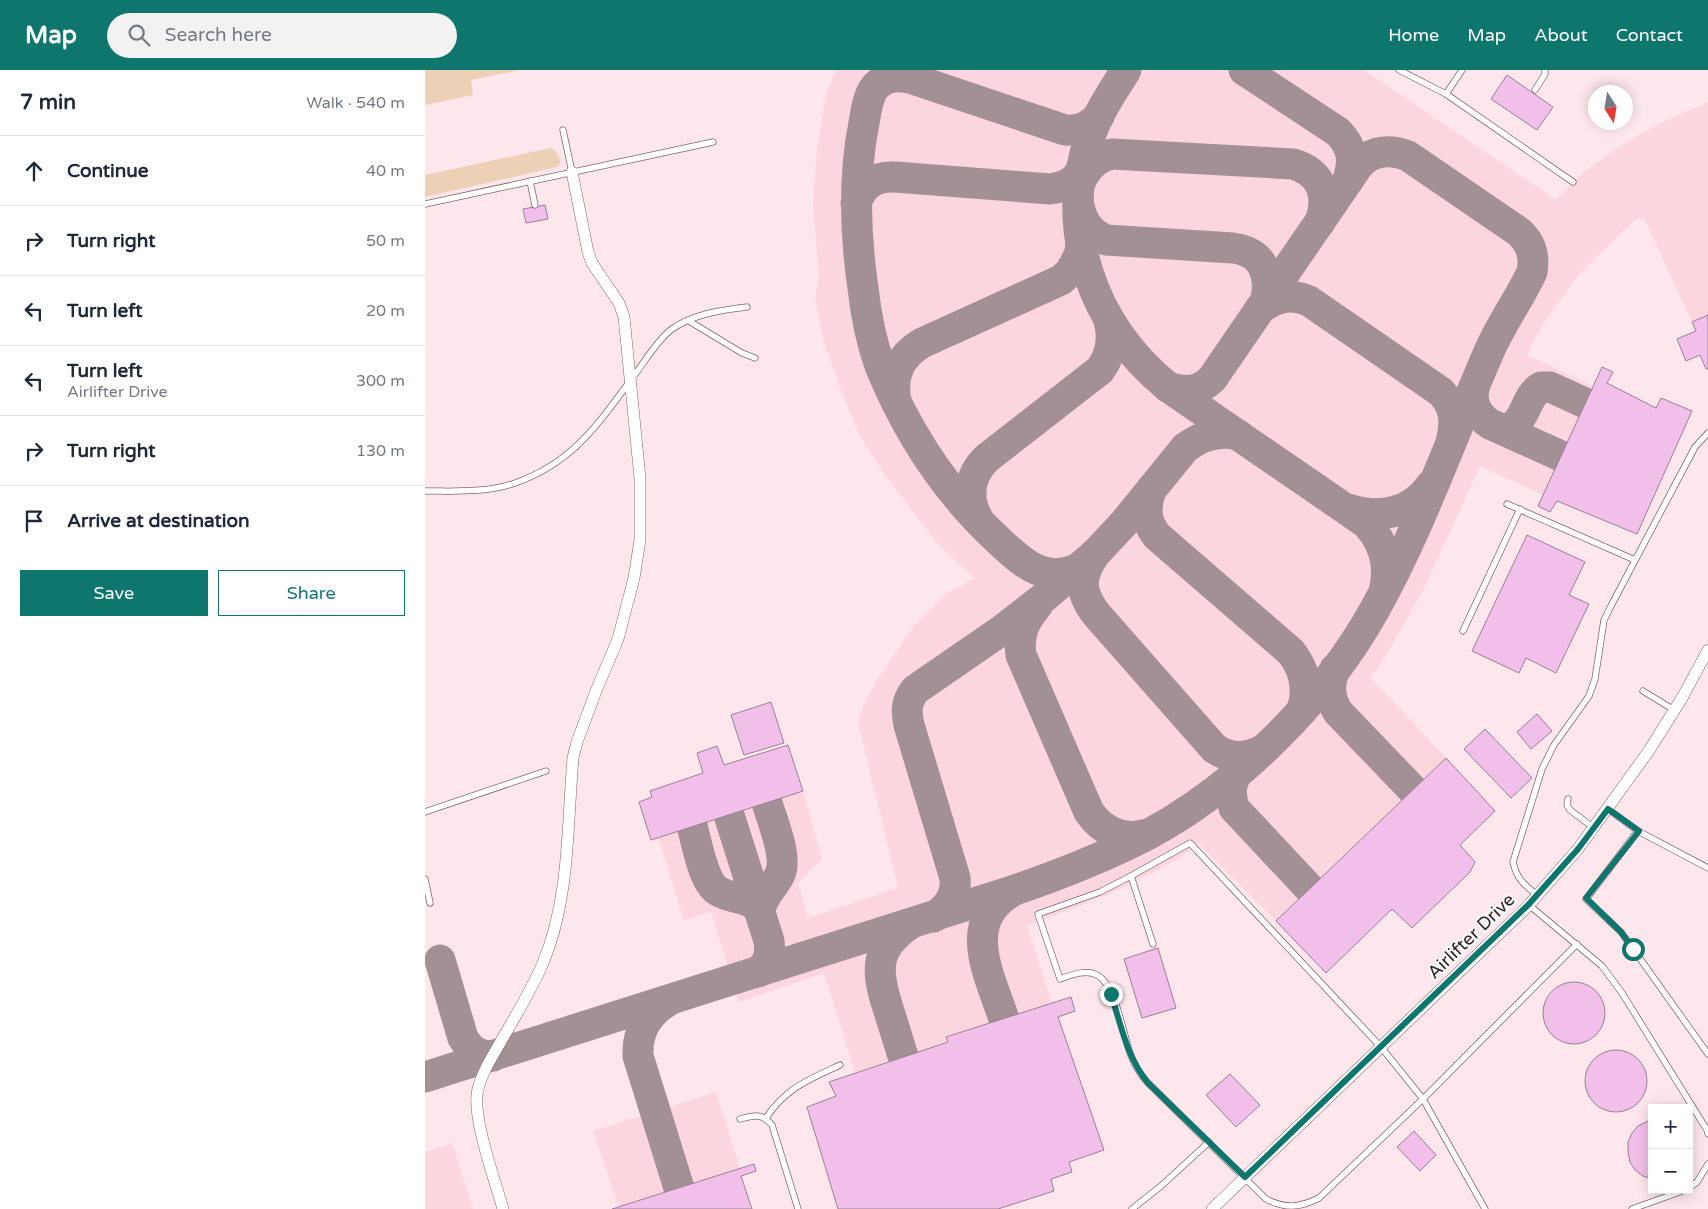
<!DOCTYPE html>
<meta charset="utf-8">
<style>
:root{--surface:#fff;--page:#f2f2f3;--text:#1f2937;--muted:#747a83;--line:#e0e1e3;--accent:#0f766e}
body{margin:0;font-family:"Varela Round",sans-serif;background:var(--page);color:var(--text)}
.controls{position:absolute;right:15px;bottom:15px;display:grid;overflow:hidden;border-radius:0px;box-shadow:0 2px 12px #0003}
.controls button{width:45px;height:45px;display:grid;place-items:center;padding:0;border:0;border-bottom:1px solid var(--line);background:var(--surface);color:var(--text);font:25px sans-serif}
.compass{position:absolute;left:1163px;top:15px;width:45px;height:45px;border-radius:50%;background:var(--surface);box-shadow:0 2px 12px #0003;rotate:168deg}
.stop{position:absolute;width:15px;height:15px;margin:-11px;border:4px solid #0f766e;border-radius:50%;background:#fff}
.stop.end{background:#0f766e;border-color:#fff;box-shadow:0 1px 5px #0008}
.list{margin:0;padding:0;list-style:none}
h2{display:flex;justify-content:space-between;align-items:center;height:65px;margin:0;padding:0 20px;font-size:21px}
h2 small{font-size:16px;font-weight:400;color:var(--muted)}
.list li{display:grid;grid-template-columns:32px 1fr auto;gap:15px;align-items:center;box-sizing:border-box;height:70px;padding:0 20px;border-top:1px solid var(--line)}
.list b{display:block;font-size:19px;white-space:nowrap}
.list p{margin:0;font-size:16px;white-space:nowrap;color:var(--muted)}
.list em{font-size:16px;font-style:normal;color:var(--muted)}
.actions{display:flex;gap:10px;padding:15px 20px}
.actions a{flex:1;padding:11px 0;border:1px solid var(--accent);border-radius:0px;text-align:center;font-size:18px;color:var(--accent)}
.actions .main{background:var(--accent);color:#fff}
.icon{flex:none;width:28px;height:28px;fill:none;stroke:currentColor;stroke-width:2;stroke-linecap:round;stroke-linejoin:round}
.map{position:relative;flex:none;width:1283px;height:1139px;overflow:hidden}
header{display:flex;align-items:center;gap:30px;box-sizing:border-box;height:70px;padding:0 25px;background:var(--accent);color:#fff}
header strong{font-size:24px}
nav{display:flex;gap:28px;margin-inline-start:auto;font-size:18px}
.search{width:350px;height:45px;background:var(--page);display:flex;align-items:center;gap:12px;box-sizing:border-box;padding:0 18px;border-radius:28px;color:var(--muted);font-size:19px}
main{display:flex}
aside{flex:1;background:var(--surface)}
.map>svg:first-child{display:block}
.built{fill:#fbd6de}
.green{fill:#edd1b6}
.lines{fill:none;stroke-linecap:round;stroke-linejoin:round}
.taxiway{stroke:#a39094;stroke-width:31}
.building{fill:#f2bfea;stroke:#998095}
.service-casing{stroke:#84636b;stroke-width:7}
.minor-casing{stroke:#84636b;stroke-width:12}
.service{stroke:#fff;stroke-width:5.5}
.minor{stroke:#fff;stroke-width:11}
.route{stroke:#0f766e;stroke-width:6}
.labels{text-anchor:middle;stroke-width:4;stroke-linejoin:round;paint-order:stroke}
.street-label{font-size:18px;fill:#302225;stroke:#fbfbfb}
</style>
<header>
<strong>Map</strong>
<div class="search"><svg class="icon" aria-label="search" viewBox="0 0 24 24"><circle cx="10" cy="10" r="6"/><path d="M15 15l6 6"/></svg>Search here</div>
<nav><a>Home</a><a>Map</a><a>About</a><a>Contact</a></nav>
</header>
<main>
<aside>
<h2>7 min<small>Walk · 540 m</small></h2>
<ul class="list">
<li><svg class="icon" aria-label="ahead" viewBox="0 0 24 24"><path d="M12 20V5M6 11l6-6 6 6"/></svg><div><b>Continue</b></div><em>40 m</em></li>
<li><svg class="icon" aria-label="right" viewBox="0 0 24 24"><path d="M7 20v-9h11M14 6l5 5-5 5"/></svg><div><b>Turn right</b></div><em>50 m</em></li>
<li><svg class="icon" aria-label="left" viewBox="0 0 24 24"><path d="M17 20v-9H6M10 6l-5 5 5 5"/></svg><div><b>Turn left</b></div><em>20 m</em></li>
<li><svg class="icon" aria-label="left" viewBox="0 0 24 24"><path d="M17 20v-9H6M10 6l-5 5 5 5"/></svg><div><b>Turn left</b><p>Airlifter Drive</p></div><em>300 m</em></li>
<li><svg class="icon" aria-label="right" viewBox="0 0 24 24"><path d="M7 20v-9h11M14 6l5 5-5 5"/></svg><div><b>Turn right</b></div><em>130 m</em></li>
<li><svg class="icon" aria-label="arrive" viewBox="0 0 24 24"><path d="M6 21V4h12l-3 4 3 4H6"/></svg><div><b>Arrive at destination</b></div></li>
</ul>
<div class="actions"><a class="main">Save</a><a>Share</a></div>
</aside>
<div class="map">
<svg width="1283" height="1139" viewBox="0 0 1283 1139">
<rect width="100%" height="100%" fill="#fee7ec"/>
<!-- built -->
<g class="built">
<path d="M411 0H939L1131 130 1155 105 1194 77 1236 53 1283 32V245L1267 252 1222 154 1217 149 1210 150 1154 204 1118 254 1102 285 1168 316 1119 425 1055 396 998 521 952 600 945 607 1021 688 851 851 773 773 755 788 716 809 675 828 602 856 627 933 521 967 523 972 430 1002 399 903 314 932 286 842 259 850 233 767 378 721 397 788 373 814 383 848 473 818 433 652 437 639 452 610 488 557 517 527 549 508 513 474 457 401 433 362 414 315 398 269 390 227 394 208 388 131 392 78 401 26Z"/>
<path d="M291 1022 315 1098 194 1137 168 1061Z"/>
<path d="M27 1073 48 1139H0V1082Z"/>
</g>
<!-- green -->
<g class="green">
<path d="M0 0H95L46 10 48 25 0 35Z"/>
<path d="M126 78C132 82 135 85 135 93L132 97 0 127V105Z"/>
</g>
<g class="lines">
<!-- taxiway -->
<g class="taxiway">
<path d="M701 0C688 21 674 41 666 64 632 159 667 255 743 317L941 453C958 471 965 492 960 517"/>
<path d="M819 0 913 62C928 77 929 91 923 110"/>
<path d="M655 113C661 98 672 87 687 84L868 94C896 102 905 125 895 152"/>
<path d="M431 133C438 114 450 106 470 107L625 119C640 117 649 113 657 99"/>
<path d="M654 136C658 153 665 163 681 170L808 178C839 182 847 206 840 233"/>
<path d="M835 239C850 227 867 223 884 231L1016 322C1029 336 1031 349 1027 368"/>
<path d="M1049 318C1046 334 1052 345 1065 354L1136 386"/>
<path d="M471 331C466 305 475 286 497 273L636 210 645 202 649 195 655 183 656 173"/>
<path d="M1075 358C1100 363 1098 327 1116 317H1125L1160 333"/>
<path d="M726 420C720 438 720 451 732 466L866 582C880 600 884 619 877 640"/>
<path d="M923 439C954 449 986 444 1006 415"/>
<path d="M555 452C541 431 543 406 562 388L675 300C686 285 689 269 684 251"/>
<path d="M670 484C654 507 654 522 672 545L789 678C805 690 821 688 838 680"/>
<path d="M652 499C618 514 596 491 573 470 520 421 482 362 455 296 446 271 441 245 438 218 430 163 428 108 439 53 441 41 443 26 450 17 461 5 475 5 488 9L640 60C654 61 664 57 674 46"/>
<path d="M612 536C599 551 593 565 596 585L664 742C678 762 699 771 723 764"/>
<path d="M910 599C903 614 904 628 913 642L987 719"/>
<path d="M813 702C805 713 805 724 809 738L884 818"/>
<path d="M304 745 344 871C346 885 343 893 333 902"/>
<path d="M267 756C272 773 278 812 293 821 307 830 324 825 335 841"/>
<path d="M335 841C337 825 349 818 355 804 363 787 347 750 342 733"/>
<path d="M509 847C523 837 532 826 530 808L484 655C481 641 481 632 490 620L577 560 617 529 670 484 700 452 760 378C776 366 793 360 813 365"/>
<path d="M15 890 38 968C46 981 54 986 68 986"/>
<path d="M243 931C222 944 212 961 213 986L254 1118"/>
<path d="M579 949C565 906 535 853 586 822"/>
<path d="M478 986C473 970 468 954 463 938 451 901 449 878 485 854"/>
<path d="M0 1007 587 821C634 805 680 787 724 764 814 715 900 629 950 539 995 458 1026 369 1063 284 1075 255 1094 230 1107 202 1110 185 1106 173 1094 162L983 86C965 79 946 80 933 96L787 309C773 322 761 323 743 317"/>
</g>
</g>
<!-- building -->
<g class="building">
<path d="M1082 5 1128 37 1112 60 1066 29Z"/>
<path d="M120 135 123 149 101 153 98 139Z"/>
<path d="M1283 245V299H1281L1275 285 1261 291 1252 269 1271 261 1267 252Z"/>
<path d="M1177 297 1188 302 1182 313 1231 338 1236 328 1267 341 1212 464 1132 431 1125 442 1113 436Z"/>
<path d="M1102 465 1160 492 1144 525 1164 534 1131 603 1101 588 1094 603 1047 581Z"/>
<path d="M346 632 359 673 319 685 306 645Z"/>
<path d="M1112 644 1127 661 1106 679 1092 662Z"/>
<path d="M1060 659 1107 708 1086 728 1039 679Z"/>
<path d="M363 675 378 721 226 770 214 732 227 727 225 721 278 703 272 683 292 676 299 695Z"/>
<path d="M1021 688 1070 741 1035 775 1050 792 1045 802 987 858 967 839 901 903 851 851Z"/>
<path d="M733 878 751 938 717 948 699 889Z"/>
<circle cx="1149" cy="943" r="31"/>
<path d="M646 927 650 941 633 947 679 1080 644 1092 647 1102 626 1109 629 1121 573 1139H413L382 1037 411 1026 404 1012 523 972 521 967Z"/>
<circle cx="1191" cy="1011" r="31"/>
<path d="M805 1004 835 1035 811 1057 781 1025Z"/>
<path d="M1227 1049V1109L1218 1106 1210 1100 1205 1092 1203 1082V1072L1207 1063 1213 1056Z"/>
<path d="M989 1061 1011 1085 995 1101 972 1077Z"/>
<path d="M329 1094 331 1101 316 1106 327 1139H187Z"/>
</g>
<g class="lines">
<defs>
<g id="service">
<path d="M974 0 1021 24 1037 0"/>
<path d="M1110 20 1120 4V0"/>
<path d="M1021 24 1148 112"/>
<path d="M138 60 147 102"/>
<path d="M105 111 110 135"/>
<path d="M0 134 288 72"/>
<path d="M264 251 317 283 330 288"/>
<path d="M0 421C30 421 61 423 90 413 150 392 175 351 211 303 220 291 234 268 247 259 268 244 297 240 322 237"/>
<path d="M1082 434 1210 490"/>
<path d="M1038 561 1095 439"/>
<path d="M1218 621 1249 640"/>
<path d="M1143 729 1142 735 1145 740 1169 758"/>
<path d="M1183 739 1213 761 1161 829 1196 862 1283 984"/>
<path d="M0 742 121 701"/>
<path d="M1213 761 1283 798"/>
<path d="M706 806 765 773 956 977 998 1029 1060 1139"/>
<path d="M0 809 5 833"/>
<path d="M1112 825C1099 814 1092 810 1088 792L1117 699 1129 675 1164 626 1170 609 1179 550 1187 534 1270 377 1283 363"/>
<path d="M1104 835 1177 896 1197 923 1282 1060 1283 1064"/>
<path d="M728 874 706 806 675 822 613 844 635 909C646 905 661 899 672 905 691 915 698 964 705 983 709 995 715 1004 723 1013L841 1129C860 1139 874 1138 894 1128L998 1029 1152 874"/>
<path d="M341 1048C361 1018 383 1010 415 995"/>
<path d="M315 1049C329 1045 337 1043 347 1055L373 1139"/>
<path d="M1264 1118 1272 1112 1283 1094"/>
<path d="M707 1139 736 1116 784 1072"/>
<path d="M1207 1139 1260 1120"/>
</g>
<g id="minor">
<path d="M78 1139C70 1110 49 1053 52 1025 54 1007 66 989 75 973 90 947 106 921 118 893 145 828 142 757 148 688L152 672 171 621 193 569 209 508 215 470V408L199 247 194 233 167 193 163 182 147 102"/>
<path d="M787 1139 1102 837 1153 779 1223 682 1257 628 1283 580"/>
</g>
</defs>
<!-- service casing -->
<use href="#service" class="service-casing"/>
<!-- minor casing -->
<use href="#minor" class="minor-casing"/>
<!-- service -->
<use href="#service" class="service"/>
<!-- minor -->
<use href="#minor" class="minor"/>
</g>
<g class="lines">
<!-- route -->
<path class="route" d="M686 924C696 955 702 988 723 1013L820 1107 1104 834 1153 779 1183 739 1214 761 1161 828 1196 862 1208 879"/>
</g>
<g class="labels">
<!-- street labels -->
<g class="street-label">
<text transform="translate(1046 866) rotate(-44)" y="6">Airlifter Drive</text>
</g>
</g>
</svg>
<div class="controls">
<button>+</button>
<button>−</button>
</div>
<svg class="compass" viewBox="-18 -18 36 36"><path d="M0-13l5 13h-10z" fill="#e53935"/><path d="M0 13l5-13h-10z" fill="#747a83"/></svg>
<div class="stop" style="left:1208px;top:879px"></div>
<div class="stop end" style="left:686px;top:924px"></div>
</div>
</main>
